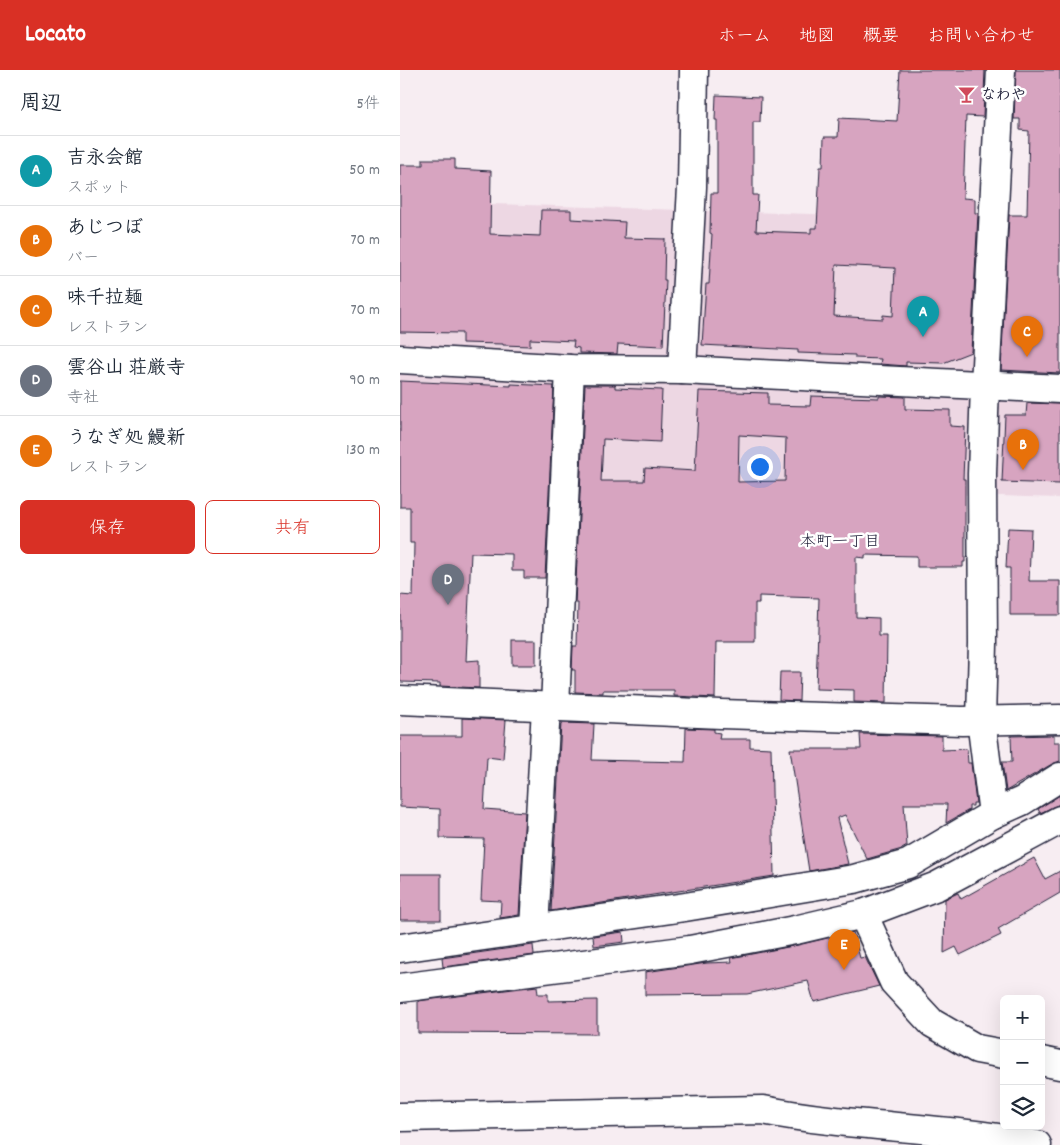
<!DOCTYPE html>
<html lang="ja">
<meta charset="utf-8">
<style>
:root{--surface:#fff;--page:#f2f2f3;--text:#1f2937;--muted:#747a83;--line:#e0e1e3;--accent:#d93025}
body{margin:0;font-family:Dekko,"Klee One",sans-serif;background:var(--page);color:var(--text)}
.controls{position:absolute;right:15px;bottom:15px;display:grid;overflow:hidden;border-radius:8px;box-shadow:0 5px 20px #0002}
.controls button{width:45px;height:45px;display:grid;place-items:center;padding:0;border:0;border-bottom:1px solid var(--line);background:var(--surface);color:var(--text);font:25px sans-serif}
.you{position:absolute;left:359px;top:396px;width:18px;height:18px;margin:-12px;border:4px solid #fff;border-radius:50%;background:#1a73e8;box-shadow:0 0 0 8px #1a73e833}
.badge{display:grid;place-items:center;width:32px;height:32px;border-radius:50%;background:var(--accent);color:#fff;font-size:16px;font-weight:700}
.pin{position:absolute;translate:-50% -41px;filter:drop-shadow(0 1px 2px #0008)}
.pin::after{content:'';position:absolute;top:26px;width:18px;height:15px;background:inherit;clip-path:polygon(0 0,100% 0,50% 100%)}
.list{margin:0;padding:0;list-style:none}
h2{display:flex;justify-content:space-between;align-items:center;height:65px;margin:0;padding:0 20px;font-size:21px}
h2 small{font-size:16px;font-weight:400;color:var(--muted)}
.list li{display:grid;grid-template-columns:32px 1fr auto;gap:15px;align-items:center;box-sizing:border-box;height:70px;padding:0 20px;border-top:1px solid var(--line)}
.list b{display:block;font-size:19px;white-space:nowrap}
.list p{margin:0;font-size:16px;white-space:nowrap;color:var(--muted)}
.list em{font-size:16px;font-style:normal;color:var(--muted)}
.actions{display:flex;gap:10px;padding:15px 20px}
.actions a{flex:1;padding:11px 0;border:1px solid var(--accent);border-radius:8px;text-align:center;font-size:18px;color:var(--accent)}
.actions .main{background:var(--accent);color:#fff}
.icon{flex:none;width:28px;height:28px;fill:none;stroke:currentColor;stroke-width:2;stroke-linecap:round;stroke-linejoin:round}
.map{position:relative;flex:none;width:660px;height:1075px;overflow:hidden}
header{display:flex;align-items:center;gap:30px;box-sizing:border-box;height:70px;padding:0 25px;background:var(--accent);color:#fff}
header strong{font-size:24px}
nav{display:flex;gap:28px;margin-inline-start:auto;font-size:18px}
main{display:flex}
aside{flex:1;background:var(--surface)}
.map>svg:first-child{display:block}
.built{fill:#edd7e3}
.building{fill:#d7a4c0;stroke:#22223b;fill-rule:evenodd}
.lines{fill:none;stroke-linecap:round;stroke-linejoin:round}
.minor-casing{stroke:#22223b;stroke-width:31}
.minor{stroke:#fff;stroke-width:28}
.labels{text-anchor:middle;stroke-width:5;stroke-linejoin:round;paint-order:stroke}
.poi-label{font-size:15px;font-weight:bold;fill:#22223b;stroke:#fff;text-anchor:start}
.neighbourhood-label{font-size:16px;fill:#22223b;stroke:#fff}
</style>
<header>
<strong>Locato</strong>
<nav><a>ホーム</a><a>地図</a><a>概要</a><a>お問い合わせ</a></nav>
</header>
<main>
<aside>
<h2>周辺<small>5件</small></h2>
<ul class="list">
<li><span class="badge" style="background:#0f9aa8">A</span><div><b>吉永会館</b><p>スポット</p></div><em>50 m</em></li>
<li><span class="badge" style="background:#e8710a">B</span><div><b>あじつぼ</b><p>バー</p></div><em>70 m</em></li>
<li><span class="badge" style="background:#e8710a">C</span><div><b>味千拉麺</b><p>レストラン</p></div><em>70 m</em></li>
<li><span class="badge" style="background:#6b7280">D</span><div><b>雲谷山 荘厳寺</b><p>寺社</p></div><em>90 m</em></li>
<li><span class="badge" style="background:#e8710a">E</span><div><b>うなぎ処 鰻新</b><p>レストラン</p></div><em>130 m</em></li>
</ul>
<div class="actions"><a class="main">保存</a><a>共有</a></div>
</aside>
<div class="map">
<svg width="660" height="1075" viewBox="0 0 660 1075">
<rect width="100%" height="100%" fill="#f7edf2"/>
<filter id="ink" filterUnits="userSpaceOnUse"><feTurbulence type="fractalNoise" baseFrequency=".02" numOctaves="2"/><feDisplacementMap in="SourceGraphic" scale="10" xChannelSelector="R" yChannelSelector="G"/><feConvolveMatrix kernelMatrix="1 2 1 2 8 2 1 2 1" color-interpolation-filters="sRGB"/></filter>
<g filter="url(#ink)">
<!-- built -->
<path class="built" d="M0 131 660 152V428L0 407Z"/>
<!-- building -->
<g class="building">
<path d="M500 0H585L583 47 566 46 563 128 575 129V143H578L571 282 543 293 506 292V296L480 294 481 289 455 288V285L398 283V280L302 275 306 214H309L312 164 310 163 311 123H317V50H315L316 25 361 27 360 52H353V125H358L356 161 411 163V158H417L420 97H423L424 67H438L439 48 497 51ZM436 195 495 198 493 246 483 245V249L434 246Z"/>
<path d="M616 0H660V303L601 300 609 145H627L629 61 620 60V49H614Z"/>
<path d="M23 89H55V99L91 101 90 164 140 166 141 140H171V149L225 152 224 168 265 169 264 210H266L263 276 218 274 217 284 179 283V278L173 277 174 271 130 269V276L103 275V274L62 273V263L0 262V95H23Z"/>
<path d="M0 311 111 316V314L154 316 145 508H124V501H112V484L71 483 66 591 79 590V618L40 616V613L1 612 0 609V525L13 526 14 473H10V437H0Z"/>
<path d="M185 315H215V318L262 320 260 372 203 369 201 411H244L245 398 295 401 299 321 368 323V335L410 336 411 326 479 328V326L505 327V339L550 340V356L565 357 563 409H565V492H563V497H517V486L465 485V488L456 487V547L479 548V566H487L486 633 454 632V620L416 619 419 528 359 526V533H355V572H316L315 628 274 626V620H203V623L175 622V600H172L173 576H177L178 533H175ZM339 365 386 368 385 411 338 412Z"/>
<path d="M627 333 660 334V414L602 412 605 345H626Z"/>
<path d="M608 458 631 459 629 511H660V545H610V498H606Z"/>
<rect x="112" y="570" width="24" height="25"/>
<path d="M380 602H400L399 631 379 630Z"/>
<path d="M62 648 106 650 103 689 87 687 84 739 125 742 119 845 100 848 101 831 81 830 84 769 40 768V739L0 737V666H62Z"/>
<path d="M161 653 194 654 192 690 285 692 286 658 314 659V662L320 663 319 669H350V677L371 678 374 806 151 841Z"/>
<path d="M460 664 542 666V680L567 679 568 693H571L576 733H573V736H569V740L546 753 547 734H504L507 776 502 779 467 789 445 745 437 748 448 794 409 801 390 679H461Z"/>
<path d="M654 665V672H660V691L652 694 606 721 602 692H612L611 666Z"/>
<path d="M660 725V734L640 743 638 739Z"/>
<path d="M634 788 645 809 660 801V823L598 859 601 865 560 885 556 877 544 883 545 829 558 823 561 829Z"/>
<rect x="0" y="804" width="41" height="46"/>
<path d="M223 862 224 872 194 876 193 866Z"/>
<path d="M453 862 460 888 465 887 479 916 414 932 408 911 347 924 245 925V902L307 893 332 892 331 888 398 875Z"/>
<path d="M133 875 134 885 43 897 42 888Z"/>
<path d="M137 916 138 924H148V931L197 930V964L18 963V931Z"/>
</g>
<g class="lines">
<defs>
<g id="minor">
<path d="M0 289 170 299 282 300 660 319"/>
<path d="M282 300 292 117 294 0"/>
<path d="M0 630 321 644 562 651 660 649"/>
<path d="M155 637 170 299"/>
<path d="M593 744 581 650 583 574 582 404 585 315 601 0"/>
<path d="M463 844 494 912 532 953 577 979 604 984"/>
<path d="M134 859 146 637"/>
<path d="M0 878 285 837 454 809 508 794 593 744 622 731 660 707"/>
<path d="M0 918 290 880 395 860 463 844 537 816 660 750"/>
<path d="M641 991 660 995"/>
<path d="M0 1047 363 1040C453 1058 546 1056 637 1075"/>
</g>
</defs>
<!-- minor casing -->
<use href="#minor" class="minor-casing"/>
<!-- minor -->
<use href="#minor" class="minor"/>
</g>
</g>
<!-- icons -->
<defs>
<symbol id="bar-bare" viewBox="-9 -9 18 18"><path d="M-6-5H6L.8 .8V4.5H3.5V6h-7V4.5H-.8V.8Z" fill="#d1495b" stroke="#fff" stroke-width="2.5" paint-order="stroke"/></symbol>
</defs>
<g fill-rule="evenodd">
<use href="#bar-bare" x="554" y="12" width="25" height="25"/>
</g>
<g class="labels">
<!-- poi labels -->
<g class="poi-label">
<text x="581" y="29">なわや</text>
</g>
<!-- neighbourhood labels -->
<g class="neighbourhood-label">
<text x="440" y="476">本町一丁目</text>
</g>
</g>
</svg>
<div class="controls">
<button>+</button>
<button>−</button>
<button><svg class="icon" aria-label="layers" viewBox="0 0 24 24"><path d="M12 4l9 5-9 5-9-5zM3 14l9 5 9-5"/></svg></button>
</div>
<div class="you"></div>
<div class="pin badge" style="left:523px;top:267px;background:#0f9aa8">A</div>
<div class="pin badge" style="left:623px;top:400px;background:#e8710a">B</div>
<div class="pin badge" style="left:627px;top:287px;background:#e8710a">C</div>
<div class="pin badge" style="left:48px;top:535px;background:#6b7280">D</div>
<div class="pin badge" style="left:444px;top:900px;background:#e8710a">E</div>
</div>
</main>
